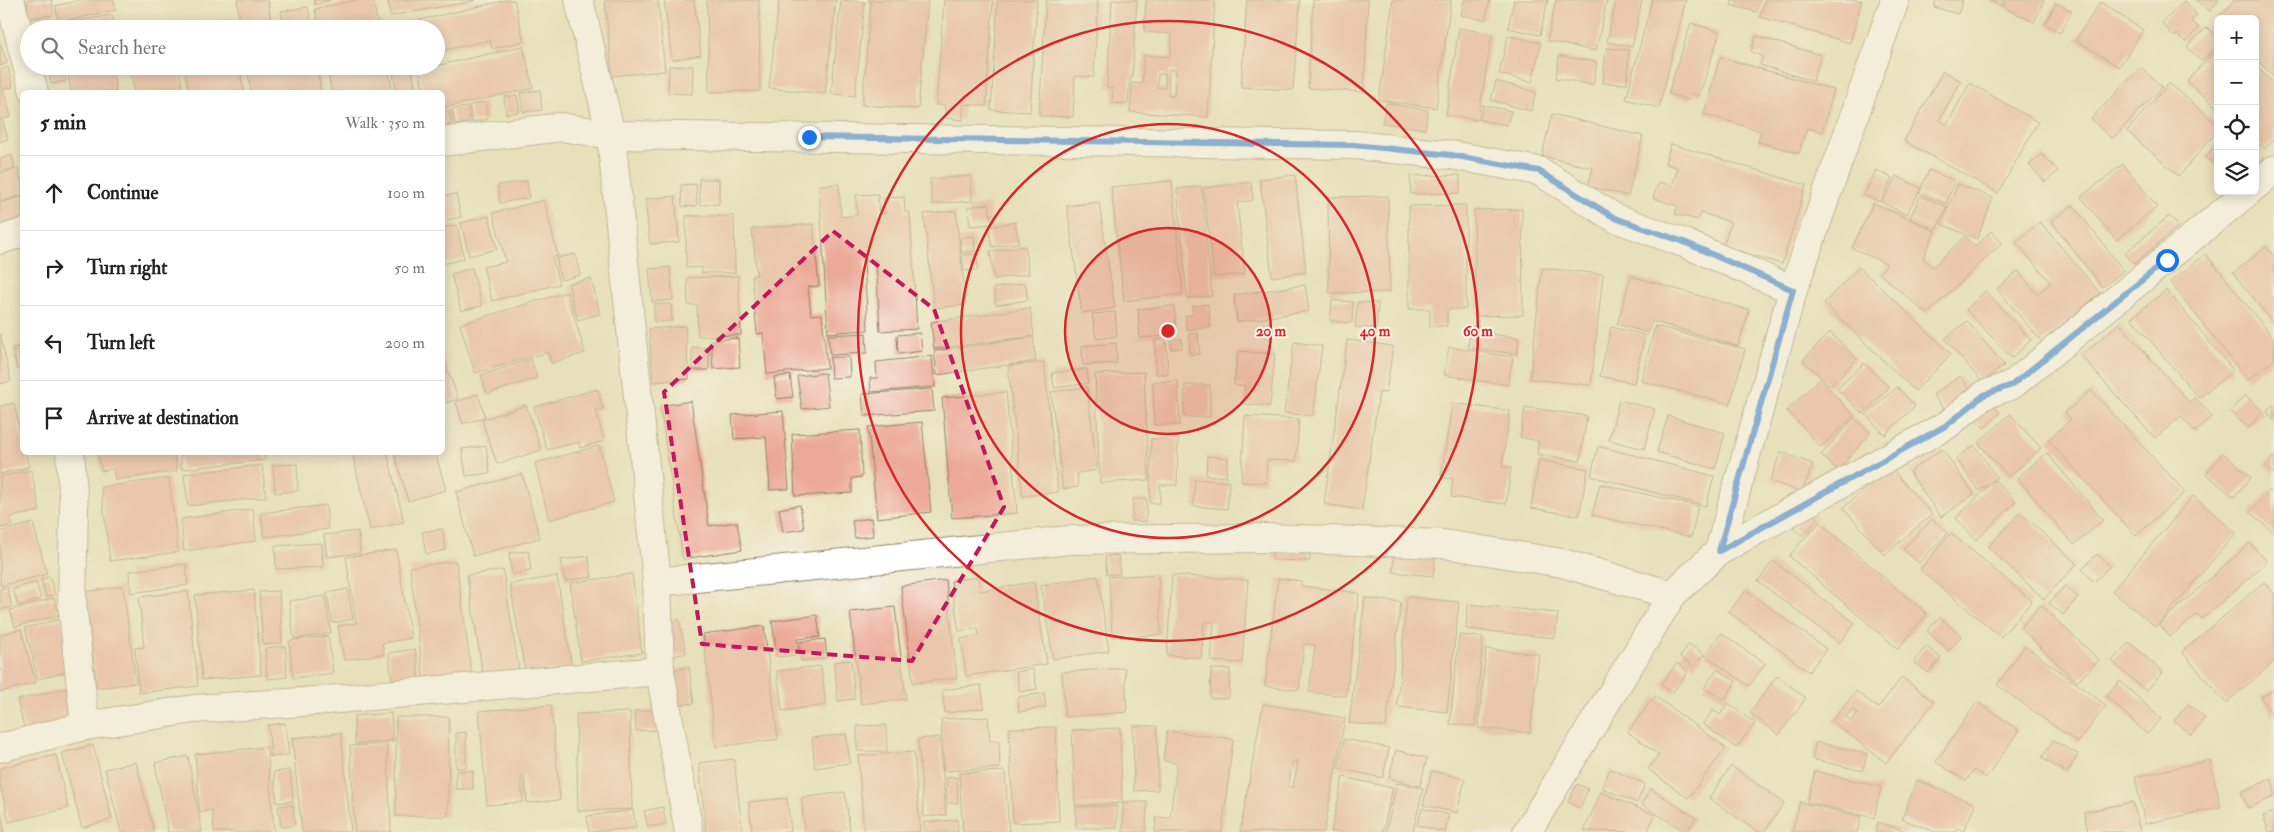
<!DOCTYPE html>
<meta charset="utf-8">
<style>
:root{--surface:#fff;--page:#f2f2f2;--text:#222;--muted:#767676;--line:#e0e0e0}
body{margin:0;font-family:"IM FELL Double Pica",serif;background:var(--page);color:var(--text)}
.controls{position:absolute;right:15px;top:15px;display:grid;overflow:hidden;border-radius:8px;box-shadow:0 2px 12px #0003}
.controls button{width:45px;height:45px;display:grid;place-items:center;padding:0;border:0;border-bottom:1px solid var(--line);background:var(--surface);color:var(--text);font:25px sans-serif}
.stop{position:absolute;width:15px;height:15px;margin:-11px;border:4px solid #1a73e8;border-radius:50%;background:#fff}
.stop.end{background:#1a73e8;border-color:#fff;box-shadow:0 1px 5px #0008}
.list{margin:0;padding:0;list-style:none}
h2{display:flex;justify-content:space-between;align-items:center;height:65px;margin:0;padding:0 20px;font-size:21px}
h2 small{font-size:16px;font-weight:400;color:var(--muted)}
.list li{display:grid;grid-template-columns:32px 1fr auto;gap:15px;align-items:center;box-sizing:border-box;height:75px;padding:0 20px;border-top:1px solid var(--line)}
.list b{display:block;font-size:19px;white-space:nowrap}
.list em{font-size:16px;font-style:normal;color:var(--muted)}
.icon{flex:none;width:28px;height:28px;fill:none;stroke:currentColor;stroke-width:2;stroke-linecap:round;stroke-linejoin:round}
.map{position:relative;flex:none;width:2274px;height:832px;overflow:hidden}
.search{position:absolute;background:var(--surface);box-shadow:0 2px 12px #0003;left:20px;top:20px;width:425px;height:55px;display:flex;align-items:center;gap:12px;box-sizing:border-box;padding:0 18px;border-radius:28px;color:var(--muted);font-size:19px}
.panel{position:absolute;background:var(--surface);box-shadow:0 2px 12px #0003;left:20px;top:90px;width:425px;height:365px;border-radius:8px}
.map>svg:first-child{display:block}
.building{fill:#eca898;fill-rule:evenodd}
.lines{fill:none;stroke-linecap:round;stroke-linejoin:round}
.street-casing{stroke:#92856c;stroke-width:30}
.street{stroke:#fff;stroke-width:28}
.route{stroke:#1a73e8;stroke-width:6}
.marked{fill:none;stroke:#c2185b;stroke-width:4;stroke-dasharray:10 6;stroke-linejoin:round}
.ring{fill:none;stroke:#d62828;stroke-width:2.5}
.centre{fill:#d62828;stroke:#f7f3e8;stroke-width:2.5}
.ring-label{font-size:15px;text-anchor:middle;font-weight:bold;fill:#d62828;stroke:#f7f3e8;stroke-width:4;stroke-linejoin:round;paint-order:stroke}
</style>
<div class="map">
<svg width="2274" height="832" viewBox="0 0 2274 832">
<rect width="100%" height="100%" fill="#f7f3e8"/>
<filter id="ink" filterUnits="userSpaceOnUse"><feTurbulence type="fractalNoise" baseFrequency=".02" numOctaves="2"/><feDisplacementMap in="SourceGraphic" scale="10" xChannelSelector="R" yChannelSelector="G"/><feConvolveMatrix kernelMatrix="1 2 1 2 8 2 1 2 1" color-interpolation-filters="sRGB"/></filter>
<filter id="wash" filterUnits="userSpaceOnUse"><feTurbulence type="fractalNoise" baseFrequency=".0096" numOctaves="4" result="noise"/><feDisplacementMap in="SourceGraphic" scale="20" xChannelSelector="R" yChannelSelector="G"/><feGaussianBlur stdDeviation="1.12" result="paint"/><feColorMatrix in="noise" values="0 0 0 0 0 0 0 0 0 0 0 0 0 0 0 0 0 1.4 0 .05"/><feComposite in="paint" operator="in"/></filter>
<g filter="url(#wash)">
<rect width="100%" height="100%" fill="#e8e0ba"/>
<g id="blocks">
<!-- building -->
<g class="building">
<path d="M27 0H52L53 15 29 18Z"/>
<path d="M80 0H114L116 10 59 22 55 6Z"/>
<path d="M237 0H268L272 29H241Z"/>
<path d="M314 0H330L315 5Z"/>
<path d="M356 0H373L379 29H319L315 9Z"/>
<path d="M388 0H474V1L390 16Z"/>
<path d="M507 0H514L524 41 492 49 490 40 436 52V29H413L411 22Z"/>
<path d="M605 0H658L665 71 612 76Z"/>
<path d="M664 0H694L701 55 672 60Z"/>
<path d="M707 0H759L760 91 709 92Z"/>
<path d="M779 0H836L825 94 769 88Z"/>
<path d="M841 0 865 2 855 96 831 94Z"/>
<path d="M868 0H928L918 109 862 105 871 2Z"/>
<path d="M944 0H993L986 106 963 104V120L945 118V105H936Z"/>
<path d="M998 0H1037L1030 112 991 110Z"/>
<path d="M1046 0H1098L1094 77 1075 76 1073 117 1039 116Z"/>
<path d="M1112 0H1137L1132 78H1130L1128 104 1112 103 1113 88H1107Z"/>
<path d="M1146 0H1215L1208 117 1130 112 1132 83 1142 84 1144 55 1170 57 1172 34 1144 32ZM1169 69 1176 70 1174 96H1168ZM1158 74H1166L1165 88 1157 87Z"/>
<path d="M1247 0H1300L1293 90 1241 87Z"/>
<path d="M1313 0H1368L1364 92 1308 88Z"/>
<path d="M1393 0H1451L1436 108 1379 100Z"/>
<path d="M1464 0H1490L1485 20 1461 15Z"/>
<path d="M1514 0H1548L1540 35 1508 28Z"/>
<path d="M1556 0H1607L1596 51 1547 41Z"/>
<path d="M1616 0H1642L1632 47 1607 42Z"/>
<path d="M1652 0H1686L1659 108 1626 99Z"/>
<path d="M1732 0H1760L1756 12 1731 5Z"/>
<path d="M1765 0H1862L1850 43 1760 17Z"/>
<path d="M1936 0H1963L1958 14 1934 7Z"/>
<path d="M1988 0H2004L2001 6Z"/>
<path d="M2007 0H2044L2034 22 2003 7Z"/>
<path d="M2196 0H2219L2210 11Z"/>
<path d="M2235 0H2274V76L2255 59V19H2218V25L2214 22Z"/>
<path d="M2184 1 2197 15 2191 20 2199 28 2185 42 2177 34 2174 37 2162 23Z"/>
<path d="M2100 2 2143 30 2119 67 2076 40Z"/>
<path d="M2056 3 2072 11 2060 33 2045 24Z"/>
<path d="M308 7 312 29H284L281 11Z"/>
<path d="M112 15 115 29H49V26Z"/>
<path d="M231 18 233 29H176V28Z"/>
<path d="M1691 23 1720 32 1699 96 1692 93 1690 100 1668 94Z"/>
<path d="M2207 27 2218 38V45L2201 61 2187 47Z"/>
<path d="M1459 28 1492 34 1478 120 1446 115Z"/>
<path d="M1508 36 1541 43 1532 82 1499 74Z"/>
<path d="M1756 36 1821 55 1813 81 1760 65 1763 56 1751 52Z"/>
<path d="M0 43 7 63 0 66Z"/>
<path d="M523 46 533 88 442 108V92H424L419 70Z"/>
<path d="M1606 48 1629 50 1627 84 1603 83Z"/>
<path d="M2213 52 2218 56V108L2187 81Z"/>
<path d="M1559 56 1597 62 1593 85 1556 78Z"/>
<path d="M1720 57 1834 90 1822 132 1807 128 1799 153 1758 142 1761 131 1704 114Z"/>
<path d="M48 66H63L66 81 51 84Z"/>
<path d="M67 66H112L116 92H71Z"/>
<path d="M130 66H179L183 92H134Z"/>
<path d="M184 66H239L244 92H189Z"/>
<path d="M247 66H278L279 72 290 70V66H317L321 92H251Z"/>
<path d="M326 66H387L393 92H332Z"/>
<path d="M669 66H693L692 94 668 93Z"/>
<path d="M2255 66 2274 83V139L2265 149 2255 141Z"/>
<path d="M8 67 13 87 3 89 11 117 2 119 8 139 0 142V70Z"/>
<path d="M2141 67 2162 87 2112 139 2091 119Z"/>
<path d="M412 70 416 92H397L393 74Z"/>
<path d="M1943 71 1961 81 1939 120 1947 124 1970 83 2038 122 1998 193 1904 141Z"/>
<path d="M1496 81 1536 92 1531 111 1491 100Z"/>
<path d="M2169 83 2218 125V130L2179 176 2127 131Z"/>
<path d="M540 90 542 110 523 112 520 93Z"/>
<path d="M517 95 520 112 506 114 504 97Z"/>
<path d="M485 102 488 119 472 122 469 105Z"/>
<path d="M1386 103 1428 110 1425 129 1382 123Z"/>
<path d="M1483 105 1511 111 1507 125 1480 120Z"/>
<path d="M467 107 470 122 455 125 452 109Z"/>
<path d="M449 110 452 124 442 127V112Z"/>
<path d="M1552 114 1643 136 1628 196 1588 186 1593 168 1542 156Z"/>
<path d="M1671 144 1806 185 1782 264 1723 246 1731 222 1701 213 1698 220 1675 214 1678 206 1653 198 1659 182 1672 186 1678 168 1665 163Z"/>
<path d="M2218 144V169L2205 156Z"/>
<path d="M2042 154 2058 171 2045 182 2029 165Z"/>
<path d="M12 155 15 168 0 172V159Z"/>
<path d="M2123 164 2157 207 2116 240 2081 197Z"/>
<path d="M18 169 22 185V195L0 202V174Z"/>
<path d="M1876 170 1892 178 1880 202 1864 195Z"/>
<path d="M1929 170 1955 181 1946 204 1919 193Z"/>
<path d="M1295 175 1306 272 1272 277 1260 179Z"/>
<path d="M1460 175V193L1411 194 1410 176Z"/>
<path d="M971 176 972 201 932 204 930 179Z"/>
<path d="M1896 176 1921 188 1906 215 1882 202Z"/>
<path d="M699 179H719V204L700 205Z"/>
<path d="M527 181 529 198 500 203 498 185Z"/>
<path d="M1172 181 1183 294 1124 301 1111 187Z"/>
<path d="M1251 182 1253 200 1237 203 1245 274 1214 277 1203 188Z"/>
<path d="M696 184 697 206 682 207 681 185Z"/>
<path d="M839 184 841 217 857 215 856 195 878 194 879 214H885L884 198 904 197 905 212H910L917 329 880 331 876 260 864 261 868 330 828 333 819 185Z"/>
<path d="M1958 184 1993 198 1977 239 1941 224Z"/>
<path d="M1201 186 1212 296 1187 298 1177 189Z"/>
<path d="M456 194 461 217 442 221V196Z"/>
<path d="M675 196 679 242 650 244 645 199Z"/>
<path d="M1388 196 1390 292 1329 293 1328 197Z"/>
<path d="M1920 196 1947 207 1936 230 1910 218Z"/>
<path d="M22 197V220L0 226V203Z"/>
<path d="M544 200 558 256 552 257 559 284 492 301 483 267 506 262 493 213Z"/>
<path d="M1099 202 1115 308 1082 313 1067 206Z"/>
<path d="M1873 203 1935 231 1923 258 1933 267 1965 236 1975 247 1991 231 2002 243 1927 314 1879 273 1887 264 1852 248Z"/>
<path d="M989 204 992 224 970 226 968 207Z"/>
<path d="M1466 205V309H1447V326H1430V309H1409V206Z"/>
<path d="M2073 205 2124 271 2102 287 2051 221Z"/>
<path d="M1522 209 1523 315 1476 316 1474 210Z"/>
<path d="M956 211 966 305 934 308 924 214Z"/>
<path d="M489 216 497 249 469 256 461 223Z"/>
<path d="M686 216H734L735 273H702V267L686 268Z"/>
<path d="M2169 216 2179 226 2134 264 2125 253Z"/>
<path d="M1015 222 1019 242 992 247 988 227Z"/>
<path d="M2040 222 2100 293 2042 342 1997 289 2018 271 2037 294 2051 283 2016 242Z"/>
<path d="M813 224 819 286 808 287 811 315 822 314 827 368 767 374 763 333 757 334 752 276 757 275 752 229Z"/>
<path d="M457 225 464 259 442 264V228Z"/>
<path d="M974 236 975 251 962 253 960 238Z"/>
<path d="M1025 246 1029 274 994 279 990 251Z"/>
<path d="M2266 247 2274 257V324L2233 273Z"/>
<path d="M575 254 580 275 561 280 556 258Z"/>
<path d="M977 254 978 270 964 271 962 255Z"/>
<path d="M2206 254 2274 339V360L2248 380 2170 282Z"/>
<path d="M670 267 673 300 652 302 649 269Z"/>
<path d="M1859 267 1951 354 1915 391 1824 303Z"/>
<path d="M472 268 482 306 461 311 451 274Z"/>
<path d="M1542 268 1603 274 1591 385 1530 379Z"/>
<path d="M738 276 741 335 698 336 697 305H688L687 278Z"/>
<path d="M1631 276 1749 310 1738 346 1652 321 1648 333 1617 324Z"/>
<path d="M591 278 600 314 578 320 568 284Z"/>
<path d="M1025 283 1028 300 996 305 994 288Z"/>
<path d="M1305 285 1309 311 1237 322 1234 295Z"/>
<path d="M2166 290 2233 370 2199 398 2131 318Z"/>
<path d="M1985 291 2031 340 2012 358 1966 310Z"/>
<path d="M567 292 585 353 551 363 548 352 475 373 460 324Z"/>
<path d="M1332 300 1353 302 1352 323 1330 321Z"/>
<path d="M1357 302 1378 303 1376 328 1355 327Z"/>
<path d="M654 304H671L672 321 654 322Z"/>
<path d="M1208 304 1211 327 1187 330 1185 316 1193 315 1192 306Z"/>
<path d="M1174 306 1177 335 1140 338 1138 309Z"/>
<path d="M1030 308 1034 336 934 349 931 322Z"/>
<path d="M1115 312 1117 336 1096 339 1092 314Z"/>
<path d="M1967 321 2004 365 1983 383 1945 339Z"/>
<path d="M2119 323 2189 402 2195 397 2212 416 2195 432 2181 416 2155 438 2081 356Z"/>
<path d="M685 326 689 379 653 382 649 329Z"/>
<path d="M1471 326 1491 329V334L1519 338 1517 354 1468 348Z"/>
<path d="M1655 326 1745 349 1730 404 1641 381Z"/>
<path d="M1611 327 1645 335 1634 383 1600 376Z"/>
<path d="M1830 332 1857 359 1830 386 1803 360Z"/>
<path d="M866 333 867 353 830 355 828 335Z"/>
<path d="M920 333 922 351 898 354 897 335Z"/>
<path d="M1198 333 1200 354 1190 355 1189 334Z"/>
<path d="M0 334 11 381 0 384Z"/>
<path d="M1033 337 1036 361 937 375 934 351Z"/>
<path d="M738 338 740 367 713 369 711 340Z"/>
<path d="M1166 339 1168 374H1156L1155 340Z"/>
<path d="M1171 339H1182V348L1171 349Z"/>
<path d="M1347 340 1393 346 1386 393 1379 392 1362 510 1324 504Z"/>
<path d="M1294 342 1322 346 1313 416 1284 413Z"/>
<path d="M1116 343 1117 363 1083 365 1082 346Z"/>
<path d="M22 346V368L17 369 12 348Z"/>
<path d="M692 347 709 348V370H692Z"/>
<path d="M1449 347 1513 357 1508 385 1444 375Z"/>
<path d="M1238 351 1275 354 1270 406 1244 404 1245 386 1234 385Z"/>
<path d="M442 353 458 399 442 404Z"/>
<path d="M932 356 935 387 871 392 870 378H877L876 362Z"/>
<path d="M830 357H849L850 377 831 378Z"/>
<path d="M531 359 537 378 487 394 481 375Z"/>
<path d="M1044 362 1058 492 1023 496 1008 366Z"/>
<path d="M1864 363 1889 387 1863 414 1837 389Z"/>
<path d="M1087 369 1088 383 1054 388 1052 373Z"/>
<path d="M1144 372 1149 480 1100 483 1095 374Z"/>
<path d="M825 373 829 406 802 409 797 376Z"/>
<path d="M790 375 793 397 777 399 774 377Z"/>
<path d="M1960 376 1977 399 1951 418 1933 395Z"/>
<path d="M1820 379 1854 416 1821 447 1787 410Z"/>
<path d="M1178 381 1180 425H1154L1153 382Z"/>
<path d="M1185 385H1210V417H1184Z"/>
<path d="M1087 387 1097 470 1077 473 1078 487 1063 489 1051 392Z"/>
<path d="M1897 387 1915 406 1885 435 1866 415Z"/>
<path d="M597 389 603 409 596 410 604 441 580 448 579 442 547 450 534 407Z"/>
<path d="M932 389 934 411 864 416 862 394Z"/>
<path d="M2091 390 2185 492 2136 536 2048 440 2071 419 2065 413Z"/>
<path d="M1006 392 1017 513 952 518 942 398Z"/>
<path d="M478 394 485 417 463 424 456 402Z"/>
<path d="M2245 395 2263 412 2248 428 2230 411Z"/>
<path d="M1985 398 2000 413 1984 428 1969 412Z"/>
<path d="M1619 400 1655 409 1644 449 1609 440Z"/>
<path d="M691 401 709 526 737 522 742 550 683 559 660 406Z"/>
<path d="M14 403 22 440V452H25L29 467 0 474V406Z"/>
<path d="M1452 403 1510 411 1502 467 1511 468 1506 504 1451 497 1453 479 1441 477Z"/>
<path d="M526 405 541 450 497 464 482 420Z"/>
<path d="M2274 405V421L2267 411Z"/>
<path d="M1525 407 1587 416 1580 461 1537 454 1539 441 1520 437Z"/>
<path d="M783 411 789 489 770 490 766 437 734 439 732 415Z"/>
<path d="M2010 414 2041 448 2009 477 1978 443Z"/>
<path d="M1245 416 1299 419 1296 461 1267 460 1266 483 1241 482Z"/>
<path d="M1668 416 1725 433 1715 469 1657 452Z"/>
<path d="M1854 418 1871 433 1838 470 1821 455Z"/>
<path d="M922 422 931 512 877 518 868 427Z"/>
<path d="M860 430 862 477 852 478V493L795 496 792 434Z"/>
<path d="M1151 439H1178L1177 485H1160V503H1150Z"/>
<path d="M1974 445 1997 477 1979 491 1956 459Z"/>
<path d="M486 446 490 473 466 476 462 449Z"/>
<path d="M599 446 614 502 549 520 535 463Z"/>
<path d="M1598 446 1714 476 1706 506 1591 476Z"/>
<path d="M1942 449 1974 494 1941 517 1909 472Z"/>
<path d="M98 452H174L177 471 115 480 113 469 101 471Z"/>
<path d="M180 452H264L265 460 182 469Z"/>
<path d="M352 452H387L404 522 370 530Z"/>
<path d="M394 452H435L446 490 408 501Z"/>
<path d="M1781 452 1813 464 1802 492 1770 481Z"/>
<path d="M2047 453 2103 520 2074 545 2017 478Z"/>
<path d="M2223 453 2251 477 2234 497 2206 474Z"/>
<path d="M1207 456 1228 458 1226 477 1206 475Z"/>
<path d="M2274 456V474L2265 466Z"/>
<path d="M1539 460 1588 469 1579 516 1531 508Z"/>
<path d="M297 464 298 491 275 493 273 465Z"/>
<path d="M262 465 266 497 188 506 184 474Z"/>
<path d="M1890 467 1932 514 1885 555 1843 508Z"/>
<path d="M31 470 40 511 10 517 12 526 0 528V477Z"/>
<path d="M522 474 540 538 473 556 456 492Z"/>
<path d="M169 478 178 552 110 561 101 487Z"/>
<path d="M1195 479 1229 482 1227 509 1193 506Z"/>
<path d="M1995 480 2016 502 1976 540 1956 518Z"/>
<path d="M1600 484 1698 506 1691 537 1592 515Z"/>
<path d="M2269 490 2274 494V533L2250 512Z"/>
<path d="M2193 496 2236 533 2156 627 2112 591Z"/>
<path d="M1133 499H1147L1146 522 1132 521Z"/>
<path d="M326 505 328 529 264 537 261 513Z"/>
<path d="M800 505 804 529 783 532 779 509Z"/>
<path d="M253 509 256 541 184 551 181 519Z"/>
<path d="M1809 510 1818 518 1803 536 1793 528Z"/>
<path d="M2020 512 2077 564 2044 599 1988 547Z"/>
<path d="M871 518 873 536 855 538 852 521Z"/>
<path d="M1932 519 1948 533 1919 563 1903 549Z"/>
<path d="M1819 522 1927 614 1898 649 1789 556Z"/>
<path d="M33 523 47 574 0 586V532Z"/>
<path d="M442 529 446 550 426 554 422 532Z"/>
<path d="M358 531 360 553 327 557 324 535Z"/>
<path d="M1951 533 2032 601 2001 637 1920 570Z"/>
<path d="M322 543 323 567 276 569 275 546Z"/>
<path d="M2250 543 2267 562 2202 619 2197 614 2170 637 2159 624Z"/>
<path d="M1272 546 1310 547V561L1272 560Z"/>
<path d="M1395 549 1436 553 1433 576 1393 572Z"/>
<path d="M396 550 411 638 382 643 384 654 344 660 338 626 356 623 346 557Z"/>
<path d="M528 551 531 571 512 574 509 553Z"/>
<path d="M2097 554 2110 566 2094 582 2082 569Z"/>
<path d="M1118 555 1120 574 1107 575 1105 557Z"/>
<path d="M588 556 592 577 565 581 561 560Z"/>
<path d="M456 561 472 677 424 683 410 567Z"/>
<path d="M1773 561 1855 623 1840 643 1758 581Z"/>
<path d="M186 564 188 585 131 593 129 571Z"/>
<path d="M503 570 520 677 484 682 467 575Z"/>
<path d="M632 574 642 653 581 661 570 583Z"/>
<path d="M1158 574 1161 635 1112 637 1109 577Z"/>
<path d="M1172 575 1248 580 1242 663 1211 661 1214 622H1204L1201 658 1167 655Z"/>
<path d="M557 576 572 668 526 676 510 584Z"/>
<path d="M1098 576 1109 651 1053 659 1041 585Z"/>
<path d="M50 577 55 595 46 597 41 579Z"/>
<path d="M978 577 980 591 1034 582 1047 664 966 676 961 639 979 635 978 628 959 631 951 581Z"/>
<path d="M1278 578 1301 581V586L1359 593 1346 696 1309 692 1315 645 1304 644 1299 690 1265 686Z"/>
<path d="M946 580 957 678 913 683 901 586Z"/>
<path d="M36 582 41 599 18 606 13 589Z"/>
<path d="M2264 582 2274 593V662L2226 703 2182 652Z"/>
<path d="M123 586 136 683 97 688 85 592Z"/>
<path d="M2065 586 2078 597 2063 615 2049 603Z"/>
<path d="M7 587 12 607 0 610V589Z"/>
<path d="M348 589 353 619 332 623 327 593Z"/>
<path d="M254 590 261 675 202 680 195 595Z"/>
<path d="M1746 590 1826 649 1809 672 1729 612Z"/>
<path d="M188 591 198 686 139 693 135 648 144 647 139 597Z"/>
<path d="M279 591 282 643 263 645 259 592Z"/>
<path d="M325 596 331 633 294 639 289 601Z"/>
<path d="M1407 597 1459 602 1447 712 1397 707Z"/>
<path d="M54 598 59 615 15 627 10 610Z"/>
<path d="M1365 598 1401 602 1386 727 1349 723Z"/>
<path d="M1468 604 1558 613 1555 638 1466 629Z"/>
<path d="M2041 605 2099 660 2077 682 2020 628Z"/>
<path d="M895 607 906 699 861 704 850 612Z"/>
<path d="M817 615 820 637 797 639 798 655 777 657 772 621Z"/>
<path d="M1940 617 1962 636 1949 651 1927 631Z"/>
<path d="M61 619 75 670 38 679 25 628Z"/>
<path d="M679 619 686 653 674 656 667 622Z"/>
<path d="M764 626 778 739 716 747 703 634Z"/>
<path d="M21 629 36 683 0 692V635Z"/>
<path d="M1721 633 1765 664 1749 686 1705 655Z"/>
<path d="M1459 635 1483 637 1475 726 1450 724Z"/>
<path d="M328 636 333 673 293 678 289 641Z"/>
<path d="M825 639 827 658 801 661 799 642Z"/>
<path d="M2129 642 2163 672 2146 691 2112 661Z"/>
<path d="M1689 644 1704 654 1694 667 1680 657Z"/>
<path d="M285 646 287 677 267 679 265 648Z"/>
<path d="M1926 646 1941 658 1928 673 1914 662Z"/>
<path d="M2025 646 2106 705 2078 743 1997 685Z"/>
<path d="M415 649 419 679 392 682 389 653Z"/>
<path d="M1486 649 1539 654 1530 733 1478 728Z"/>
<path d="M851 660 855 699 838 701 834 662Z"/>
<path d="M1677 663 1688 672 1672 693 1661 684Z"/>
<path d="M821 666 826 705 782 711 777 671Z"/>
<path d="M689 667 694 703 678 705 674 670Z"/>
<path d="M1125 668 1127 712 1065 717 1062 672Z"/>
<path d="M1033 669 1037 689 1020 692 1016 672Z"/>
<path d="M1211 669H1230L1229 698H1210Z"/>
<path d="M1717 669 1736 681 1724 700 1704 688Z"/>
<path d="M1777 676 1806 698 1779 735 1750 713Z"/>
<path d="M1902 677 1934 702 1886 763 1832 721 1856 691 1878 708ZM1852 709 1858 713 1851 721 1846 717Z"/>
<path d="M2120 681 2161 719 2147 734 2106 696Z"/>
<path d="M981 685 984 708 945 713 942 690Z"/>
<path d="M66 688 75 726 27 738 17 700Z"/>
<path d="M2274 689V718L2261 697Z"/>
<path d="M1044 693 1046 707 1019 712 1018 697Z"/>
<path d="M1655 696 1726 748 1688 798 1648 769 1659 755 1628 732Z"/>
<path d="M1977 702 2019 730 1986 778 1974 770 1966 781 1936 762Z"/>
<path d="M1728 703 1755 723 1736 748 1703 724 1713 710 1720 715Z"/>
<path d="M1263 704 1345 718 1324 832H1240ZM1293 761H1298L1293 788 1288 787Z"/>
<path d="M2188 704 2205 718 2191 735 2174 721Z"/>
<path d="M551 705 560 800 527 803 524 776 521 777 523 802 487 805 479 711Z"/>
<path d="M659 710V730L636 731 635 711Z"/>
<path d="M630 712 632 809 578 811 576 714Z"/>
<path d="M391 713 393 741 355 744 354 716Z"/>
<path d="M396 717H449L448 816H396Z"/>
<path d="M988 717 990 741H999L1000 768 944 771 941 719Z"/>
<path d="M285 723 289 755 271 757 268 725Z"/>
<path d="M886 725 887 751H857V726Z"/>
<path d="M1133 726H1157L1158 790 1134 791Z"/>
<path d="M1056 727 1059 821 1013 823 1009 728Z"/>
<path d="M1120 728 1122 803 1075 806 1072 730Z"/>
<path d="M1167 731 1233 739 1222 832H1155L1156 817 1170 818 1177 763 1163 761Z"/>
<path d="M466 732V768H456V733Z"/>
<path d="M341 733 351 832H302L292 738Z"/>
<path d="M846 734 850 763 815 768 812 738Z"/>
<path d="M940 737 946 815 924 817 918 739Z"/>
<path d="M1344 739 1389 748 1383 778 1338 768Z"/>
<path d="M2053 740 2078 754 2067 773 2042 758Z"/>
<path d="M1816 742 1867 754 1863 771 1812 759Z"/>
<path d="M387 744 391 832H355L350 746Z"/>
<path d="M93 745 112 819 82 828 62 753Z"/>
<path d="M267 747 274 832H214L212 810 200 812 195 754Z"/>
<path d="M1396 750 1427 758 1420 786 1389 778Z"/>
<path d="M914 752 920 832H864L858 756Z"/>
<path d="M56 755 68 808 9 822 0 783V768Z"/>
<path d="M188 756 202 832H168L155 763Z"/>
<path d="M734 759 742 830 706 832 699 763Z"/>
<path d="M2210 760 2221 807 2145 824 2135 777Z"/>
<path d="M136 762 154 832H121L105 769Z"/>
<path d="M1731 766 1784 803 1764 832H1758L1709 798Z"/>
<path d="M1610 769 1645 784 1637 803 1602 788Z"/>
<path d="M290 770 293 801 277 803 274 772Z"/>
<rect x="456" y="771" width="17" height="18"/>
<path d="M1005 771 1009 832H963L959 773Z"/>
<path d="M1432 771 1465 779 1457 813 1423 805Z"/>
<path d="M1815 771 1881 787 1874 818 1807 802Z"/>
<path d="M957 777 958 803H947L946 778Z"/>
<path d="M1343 777 1393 788 1383 832H1331Z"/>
<path d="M2271 779 2274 787V797L2248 808 2241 792Z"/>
<path d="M1917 780 1975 804 1964 831 1957 828 1955 832H1935L1902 819Z"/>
<path d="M1397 783 1423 788 1413 832H1386Z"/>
<path d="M1577 784 1588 789 1580 808 1568 802Z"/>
<path d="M1651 789 1696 818 1686 832 1641 804Z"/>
<path d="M845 792 850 832H805L801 798Z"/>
<path d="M1601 792 1655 815 1647 832 1584 831Z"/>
<path d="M787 798 791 832H752L749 802Z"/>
<path d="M1123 802H1147L1146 832H1123Z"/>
<path d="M1800 802 1861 817 1857 832H1792Z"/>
<path d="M2133 802 2140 832H2088L2084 812Z"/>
<path d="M293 805 295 825 281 827 278 806Z"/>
<path d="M1117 806V828H1076V807Z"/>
<path d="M663 807 666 824 648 827 644 811Z"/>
<path d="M1422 808 1449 815 1445 832 1417 825Z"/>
<path d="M633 810 636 828 589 832 587 816Z"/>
<path d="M2274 812V832H2269L2263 816Z"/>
<path d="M0 814H1L4 832H0Z"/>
<path d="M957 820 958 832H924V822Z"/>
<path d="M1878 822 1909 832H1875Z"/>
</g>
</g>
</g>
<g filter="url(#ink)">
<use href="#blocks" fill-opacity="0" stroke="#92856c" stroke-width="1"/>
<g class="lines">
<defs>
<g id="street">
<path d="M10 0 34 92"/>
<path d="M579 0 611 135 657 582 660 671 689 832"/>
<path d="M442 142 561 127 611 135 1354 145 1451 155 1539 171 1615 218 1684 243 1793 290"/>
<path d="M2255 186 2274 170"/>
<path d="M0 240 22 233"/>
<path d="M70 452 74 507 72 602 85 726"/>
<path d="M1719 551 1947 425 1984 395 2012 385 2249 191"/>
<path d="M657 582 1070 540 1268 538 1444 544 1562 563 1672 595"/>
<path d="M0 748 85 726 194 709 303 702 660 671"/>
<path d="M1527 832 1672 595 1719 551 1793 290 1895 0"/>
</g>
</defs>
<!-- street casing -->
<use href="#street" class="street-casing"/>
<!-- street -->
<use href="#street" class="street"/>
</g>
</g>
<g class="lines" filter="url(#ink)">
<!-- route -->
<path class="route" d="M809 137 1354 145 1451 155 1539 171 1615 218 1684 242 1793 290 1719 551 1947 425 1984 395 2012 385 2167 260"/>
</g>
<!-- marked area -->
<path d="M0 0H2274V832H0ZM833 231 934 309 1004 507 912 661 702 644 664 392Z" fill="#e8e0ba" fill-opacity=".55" fill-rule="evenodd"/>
<path class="marked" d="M833 231 934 309 1004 507 912 661 702 644 664 392Z"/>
<!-- distance rings -->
<circle cx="1168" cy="331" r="103" fill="#d62828" fill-opacity=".12"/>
<g class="ring">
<circle cx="1168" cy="331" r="103"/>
<circle cx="1168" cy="331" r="207"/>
<circle cx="1168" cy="331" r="310"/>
</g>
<circle cx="1168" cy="331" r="8" class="centre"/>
<g class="ring-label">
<text x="1271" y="336">20 m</text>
<text x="1375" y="336">40 m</text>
<text x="1478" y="336">60 m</text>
</g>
</svg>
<div class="controls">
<button>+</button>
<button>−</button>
<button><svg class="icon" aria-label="locate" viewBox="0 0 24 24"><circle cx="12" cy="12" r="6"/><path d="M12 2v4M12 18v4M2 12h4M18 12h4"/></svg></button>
<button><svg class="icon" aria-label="layers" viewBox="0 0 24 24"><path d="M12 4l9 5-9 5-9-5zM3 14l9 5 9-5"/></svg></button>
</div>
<div class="stop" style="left:2167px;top:260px"></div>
<div class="stop end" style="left:809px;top:137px"></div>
<div class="search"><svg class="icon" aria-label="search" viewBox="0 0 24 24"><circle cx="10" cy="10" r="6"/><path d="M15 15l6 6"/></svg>Search here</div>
<section class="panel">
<h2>5 min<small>Walk · 350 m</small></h2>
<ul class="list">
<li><svg class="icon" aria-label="ahead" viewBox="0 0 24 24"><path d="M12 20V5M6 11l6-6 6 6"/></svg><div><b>Continue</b></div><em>100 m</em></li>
<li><svg class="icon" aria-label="right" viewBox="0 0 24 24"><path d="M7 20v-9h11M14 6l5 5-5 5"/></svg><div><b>Turn right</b></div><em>50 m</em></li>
<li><svg class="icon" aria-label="left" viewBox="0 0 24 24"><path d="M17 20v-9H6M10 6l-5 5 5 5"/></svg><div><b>Turn left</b></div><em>200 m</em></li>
<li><svg class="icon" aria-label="arrive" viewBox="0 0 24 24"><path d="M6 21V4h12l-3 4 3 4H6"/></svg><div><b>Arrive at destination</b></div></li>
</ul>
</section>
</div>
